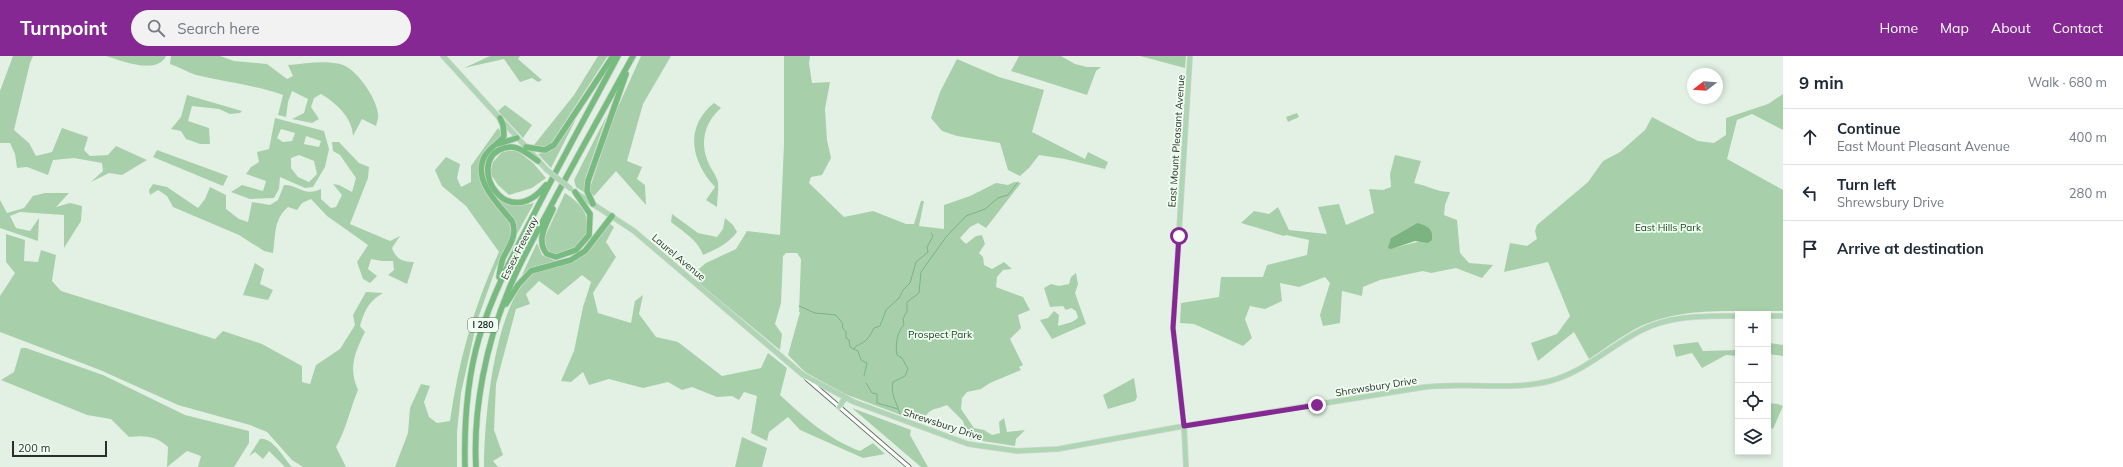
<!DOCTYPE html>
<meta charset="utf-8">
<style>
:root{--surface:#fff;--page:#f2f2f3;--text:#1f2937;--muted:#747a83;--line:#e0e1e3;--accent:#852893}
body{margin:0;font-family:Mulish,sans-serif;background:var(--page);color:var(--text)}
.controls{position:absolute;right:12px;bottom:12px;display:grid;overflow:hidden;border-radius:0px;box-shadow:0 2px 6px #0003}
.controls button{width:36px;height:36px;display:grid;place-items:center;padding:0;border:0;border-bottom:1px solid var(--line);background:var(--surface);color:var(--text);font:20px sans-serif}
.compass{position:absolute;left:1687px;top:12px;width:36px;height:36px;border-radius:50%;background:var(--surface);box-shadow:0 2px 6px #0003;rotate:253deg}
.scale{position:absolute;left:12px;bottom:10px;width:95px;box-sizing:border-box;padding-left:4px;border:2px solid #282e29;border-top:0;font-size:11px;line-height:14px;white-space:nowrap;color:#282e29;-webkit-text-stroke:3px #f0fef1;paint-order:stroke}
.stop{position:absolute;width:12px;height:12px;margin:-9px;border:3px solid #852893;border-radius:50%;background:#fff}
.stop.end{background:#852893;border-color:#fff;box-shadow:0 1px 4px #0008}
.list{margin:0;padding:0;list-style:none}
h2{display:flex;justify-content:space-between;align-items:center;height:52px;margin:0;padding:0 16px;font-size:17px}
h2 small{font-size:13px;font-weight:400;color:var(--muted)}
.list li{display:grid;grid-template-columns:26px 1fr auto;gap:12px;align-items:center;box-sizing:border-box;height:56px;padding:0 16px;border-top:1px solid var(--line)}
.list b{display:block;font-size:15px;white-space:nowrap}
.list p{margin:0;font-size:13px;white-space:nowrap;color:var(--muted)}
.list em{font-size:13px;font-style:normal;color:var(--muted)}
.icon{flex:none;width:22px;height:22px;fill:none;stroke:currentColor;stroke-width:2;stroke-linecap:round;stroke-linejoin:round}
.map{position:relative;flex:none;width:1783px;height:411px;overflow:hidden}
header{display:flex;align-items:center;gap:24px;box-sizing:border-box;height:56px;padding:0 20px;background:var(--accent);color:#fff}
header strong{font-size:19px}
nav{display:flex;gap:22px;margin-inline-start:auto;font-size:14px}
.search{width:280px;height:36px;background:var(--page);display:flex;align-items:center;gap:10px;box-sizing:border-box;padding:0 14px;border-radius:22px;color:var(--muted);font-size:15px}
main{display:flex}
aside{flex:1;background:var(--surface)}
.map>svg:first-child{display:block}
.green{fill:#a7d0aa;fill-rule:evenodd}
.water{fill:#7bb481}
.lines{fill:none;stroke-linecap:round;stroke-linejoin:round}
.stream{stroke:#7bb481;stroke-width:1}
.minor-casing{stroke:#5c675c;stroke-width:5}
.major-casing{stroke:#d0d1d0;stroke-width:6}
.highway-casing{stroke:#d0d1d0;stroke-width:7}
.minor{stroke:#fff;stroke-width:3.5}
.major{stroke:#add7b2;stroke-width:4.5}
.highway{stroke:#77bc7f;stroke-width:5.5}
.major-bridge-casing{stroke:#d0d1d0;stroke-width:6;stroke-linecap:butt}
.major-bridge{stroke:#add7b2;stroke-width:4.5}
.route{stroke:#852893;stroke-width:5}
.labels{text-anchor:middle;stroke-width:3.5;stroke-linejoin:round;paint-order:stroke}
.shield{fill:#f0fef1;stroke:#646c65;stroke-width:1}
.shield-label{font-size:9px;font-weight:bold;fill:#282e29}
.street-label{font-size:10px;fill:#282e29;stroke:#f0fef1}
.park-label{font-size:10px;fill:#123b1a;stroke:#f0fef1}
</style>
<header>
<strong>Turnpoint</strong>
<div class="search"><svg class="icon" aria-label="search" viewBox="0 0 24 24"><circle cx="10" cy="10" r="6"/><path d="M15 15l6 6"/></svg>Search here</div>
<nav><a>Home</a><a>Map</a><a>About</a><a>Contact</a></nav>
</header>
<main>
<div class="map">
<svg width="1783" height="411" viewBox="0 0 1783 411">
<rect width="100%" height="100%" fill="#e3f1e4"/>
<!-- green -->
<g class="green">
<path d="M13 0H33L30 7 14 74 29 87 36 100 52 96 62 72 88 81 84 94 90 100 108 99 116 90 147 104 122 119 109 117 91 126 103 115 102 107 74 102 53 104 48 119 27 111 17 112 15 98 10 87H0V35Z"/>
<path d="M106 0H166C157 19 122 5 106 0Z"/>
<path d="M171 0H220L234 5 267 8 287 23 293 20 288 9C305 8 323 4 340 8 356 11 377 43 378 58 379 62 377 66 376 70L362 63 353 80C352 61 336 47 321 38L314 42 311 51 319 63 312 67 292 63 304 57 308 43 292 35 288 46 286 61 278 59 283 39C255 29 225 26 196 19 187 16 179 11 170 8Z"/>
<path d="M490 0H520L518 3 542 24 538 26 532 22 520 26 504 3 464 12Z"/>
<path d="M598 0H611L607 1 548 92H537L534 89 574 39Z"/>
<path d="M641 0H671L643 48 627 105 642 111 637 123 645 129 646 149 616 115 594 140 589 135 613 62Z"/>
<path d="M784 0H810L809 7 812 27 830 26 825 53 827 84 831 102 822 119 811 121 809 127 844 161 873 155 906 168H914L921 145H924L919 170 944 173V149L970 140 996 127 1008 129 1014 126 1021 127 986 172 978 167 970 171 960 182 966 188 976 180 982 179 985 188 979 197 983 201 984 209 992 213 1004 206 1012 213 1003 214 997 221 996 231 1023 241 1030 254 1018 259 1021 272 1010 283 1023 309 1019 311 1021 314 990 327 981 333 967 336 962 342 961 353 974 372 984 374 992 379 1000 377 999 366 1004 362 1007 376 1025 374 1016 383 1015 390 969 383 963 365 947 349C933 355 931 350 922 366L917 365 845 338 805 316 788 299 800 256H799L801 203 797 197H786L783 200 781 247 775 268 782 278 780 294 700 228 694 217 706 207 736 193 747 175 780 179 784 88Z"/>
<path d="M1019 0H1061L1075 8 1087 11H1101L1096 15 1087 39 1011 15Z"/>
<path d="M1140 0H1186L1185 12Z"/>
<path d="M957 3 999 21 1044 34 1032 76 1085 103 1088 96 1108 106 1105 113 1065 103 1039 99 1029 112 1020 120 1008 114 1000 87 957 80 942 75 931 62 940 36Z"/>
<path d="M1783 38V74L1752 58 1737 64 1727 103 1783 134V255C1736 256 1684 250 1641 270 1623 279 1606 292 1589 303L1574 276 1538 305 1531 287 1557 278 1570 260 1548 206 1504 216 1510 187 1527 190 1537 183 1535 175 1537 169 1588 126 1603 105 1620 96 1645 74 1652 61 1698 85 1714 87 1726 79V62L1768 48Z"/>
<path d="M187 39 242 55 240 57 230 58 219 53 192 50 188 65 209 72 210 88H200L186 83 181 75 171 73 181 61Z"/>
<path d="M714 47 721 52C706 65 700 84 707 103 709 111 716 118 718 126 719 133 717 143 717 151L706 144 715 131C691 105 684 71 714 47Z"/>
<path d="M505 49 532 69 523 82 498 55Z"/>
<path d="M1297 57 1299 61 1288 66 1286 61Z"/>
<path d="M607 59 585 123V137L576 131 574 124Z"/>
<path d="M275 62 324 75 329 93 325 111 313 131 305 132 280 121 279 133 274 142 250 143 231 136 242 129 263 135 266 125 246 118 251 111 259 106 257 96 269 93ZM281 73 295 77 292 85 283 86 277 82ZM306 80 321 85 319 91 304 88ZM299 99 314 105 317 118 309 126 298 121 291 112V102Z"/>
<path d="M576 63 551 112 538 98 551 95Z"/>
<path d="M498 72 503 79 483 100 480 120 509 165 512 180 496 212 477 265 461 337 457 376V411H395L408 377 410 352 421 328 430 330 424 346 429 361 437 367 450 365C458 307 474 249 499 196L466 150 442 130 435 114 446 101 460 108 457 122 461 131 471 126V110Z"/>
<path d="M332 86H339L359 107 369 111 368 122 350 168 390 185 400 180 392 192C396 203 402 206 414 206L407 228 388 219 394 214 393 205H382L371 203 368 213 377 220 370 227 363 223 357 206 368 189 327 160 311 143 302 147 297 154 288 151C273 164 276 180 273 197L264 195 239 179 173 151 167 140 158 134 150 139 149 134 153 128 167 131 198 152 205 143 210 131 226 139V153L239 163 248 166 252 146 270 149 278 144 284 129C300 129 303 141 321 133V143L331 152 336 151 342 139 333 128 339 129 352 136 356 122 340 99 333 95Z"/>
<path d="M157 94 228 120 223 130 153 101Z"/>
<path d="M516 94 533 107 546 122 532 132 509 139 498 129 490 117 493 106 502 96Z"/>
<path d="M1395 99 1421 105 1414 127C1426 129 1437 136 1450 136L1445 149 1444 159 1457 164 1460 197 1469 207 1493 209 1482 222 1456 212 1431 217 1423 215 1380 224 1363 231 1362 240 1342 235 1340 267 1323 270 1320 259 1330 227 1325 221 1299 231 1280 227 1282 245 1265 253 1250 250 1245 263 1252 282 1243 290 1194 268 1180 267 1181 247 1219 241 1221 221H1263L1267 209 1307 199 1309 184 1286 179 1284 180 1241 167 1254 155 1269 158 1278 151 1289 174 1327 178 1318 151 1339 148 1346 169 1374 157 1369 133 1383 134 1391 131 1390 118ZM1417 167 1421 185 1393 192 1391 182Z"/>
<path d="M45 137H69L56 151 70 147 82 150 81 165 64 192V159L20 156 10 160 16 172 30 175 39 162 38 185 0 172V144L7 157 24 152 33 140Z"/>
<path d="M565 137C616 170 567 207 549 196 545 193 544 189 543 185Z"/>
<path d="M497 143 518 150 534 147 516 180 515 166Z"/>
<path d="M672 158 698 177 717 181 723 173 725 162 733 169 737 176C728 188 717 193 703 199 698 184 682 175 671 166Z"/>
<path d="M609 167 614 171 606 186 616 201 593 237 598 257 631 267 635 245 643 239 639 258 656 281 678 286 722 320 761 312 768 297 787 312 780 339C805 362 828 383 860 395L873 387 885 398 863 402 800 374 788 361 769 376 767 385 751 377 757 340 744 336 739 344 732 340 717 341 692 331 682 334 668 326 643 332 609 323 589 329 583 316 571 326 561 325 574 295 583 251 591 226 582 219 558 239 539 225 526 238 530 248 516 253 496 328 494 374 503 399 493 405 498 411H484C484 365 494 245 534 217 540 213 553 212 560 210 586 203 594 188 609 167Z"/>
<path d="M6 178 25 184 24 205 38 206 41 194 56 199 52 225 61 235 215 283 223 275 262 288 302 310V326L310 328 316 309 340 293 355 269 353 259 366 236 383 237C368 246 365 254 360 270L365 276C355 296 348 312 358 334 350 353 346 374 336 391L346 411H303L292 404 267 376 250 369 178 349 100 314 0 276V240L15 217 6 206Z"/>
<path d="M537 187 542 199 556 205 533 211 522 219Z"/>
<path d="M255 207 264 213 260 228 273 234 268 244 243 239Z"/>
<path d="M1076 217 1078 228 1075 237 1086 268 1052 283 1040 264 1048 262 1054 255 1059 259 1058 270 1072 266 1078 262 1076 255 1071 252 1066 254 1063 250 1050 251 1044 232 1051 228 1059 230 1069 228 1071 221Z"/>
<path d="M1698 286 1703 295 1738 294V300L1726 299 1702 312 1692 297 1676 301 1673 289Z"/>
<path d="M1770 287 1783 289V300L1768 298Z"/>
<path d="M21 292H26L103 319 185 359 249 375V387L234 411H198L201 400 187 395 167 411 168 391C157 380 144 379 129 381L111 363 87 359 1 324 14 316Z"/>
<path d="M1134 322 1137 341 1135 345 1108 353 1103 339Z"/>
<path d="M1768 347 1778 348 1783 350 1773 373 1768 370Z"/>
<path d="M852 352 911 374 910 379 928 411H921Z"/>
<path d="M742 381 767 392 762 411H735Z"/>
<path d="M260 383C273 381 284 403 292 411H285L269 395 263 403 255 396 249 400Z"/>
</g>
<!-- water -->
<path class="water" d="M1417 167C1428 170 1433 172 1432 184L1428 187 1415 185 1391 193 1388 192 1391 182Z"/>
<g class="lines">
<!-- stream -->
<g class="stream">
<path d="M799 250 815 257 836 259 843 268 842 271 846 276V282L849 284 850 291 858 295 861 304 867 307 864 320"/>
<path d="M854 293 856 290C866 286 869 282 874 272L880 270 886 254 899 242 903 234 910 227 916 206 928 196 927 191 933 180 931 177"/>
<path d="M866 327 872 337 877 338V347L898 353"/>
<path d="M900 358C897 346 890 339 893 326L905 320 908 313 902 302 897 299C895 289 897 276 904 269L903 263 907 255V246L919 237 921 216 946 181 966 160 985 153 998 142 1008 139 1018 126"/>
</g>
<defs>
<path id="minor" d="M807 323 909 411"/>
<g id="major">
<path d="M443 0 547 114"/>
<path d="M576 137 634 175 803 319 854 346 968 388 1017 395 1058 393 1184 370 1425 331C1466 326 1512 335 1550 325 1584 316 1609 291 1640 275 1670 259 1704 260 1738 260"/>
<path d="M1768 260H1783"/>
<path d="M839 351 845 342"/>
<path d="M1186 411 1184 370 1173 272 1190 0"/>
</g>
<g id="highway">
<path d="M498 88 517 82"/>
<path d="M526 91 545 94 554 89 613 0"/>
<path d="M538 105C532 101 525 95 517 92 511 90 505 91 499 94 468 111 507 178 546 129"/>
<path d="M593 148 587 135 588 125 626 18"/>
<path d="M553 153C547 167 535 184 547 198L556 201 576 194 589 179 590 158 575 136"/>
<path d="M499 221C500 215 501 208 503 202 509 190 518 179 512 165 498 148 470 122 486 98 491 91 499 87 504 80L503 69 500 62"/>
<path d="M506 248 518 229 531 215 571 204 585 195 612 160"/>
<path d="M465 411C464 368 467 323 479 282 493 236 515 195 537 152 563 101 591 51 618 0"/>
<path d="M476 411C473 352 486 288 509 233 521 203 538 175 553 146 579 97 606 49 633 0"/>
</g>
</defs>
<!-- minor casing -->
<use href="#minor" class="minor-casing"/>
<!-- major casing -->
<use href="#major" class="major-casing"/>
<!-- highway casing -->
<use href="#highway" class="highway-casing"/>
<!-- minor -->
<use href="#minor" class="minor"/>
<!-- major -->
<use href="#major" class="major"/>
<!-- highway -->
<use href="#highway" class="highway"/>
<defs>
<path id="major-bridge" d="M547 114 571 133"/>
</defs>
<!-- major-bridge casing -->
<use href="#major-bridge" class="major-bridge-casing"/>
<!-- major-bridge -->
<use href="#major-bridge" class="major-bridge"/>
</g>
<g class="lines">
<!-- route -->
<path class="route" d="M1179 180 1173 272 1184 370 1317 349"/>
</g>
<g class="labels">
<!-- shield labels -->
<rect class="shield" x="468" y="262" width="30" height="14" rx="3"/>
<g class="shield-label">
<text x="483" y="272">I 280</text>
</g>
<!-- street labels -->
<g class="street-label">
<text transform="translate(1176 85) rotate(-86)" y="4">East Mount Pleasant Avenue</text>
<text transform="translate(519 192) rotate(-63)" y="4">Essex Freeway</text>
<text transform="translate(679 201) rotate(40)" y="4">Laurel Avenue</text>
<text transform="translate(1376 330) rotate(-9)" y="4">Shrewsbury Drive</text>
<text transform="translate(943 368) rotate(18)" y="4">Shrewsbury Drive</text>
</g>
<!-- park labels -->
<g class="park-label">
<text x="1668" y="175">East Hills Park</text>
<text x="940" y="282">Prospect Park</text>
</g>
</g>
</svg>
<div class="controls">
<button>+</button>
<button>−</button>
<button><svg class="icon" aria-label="locate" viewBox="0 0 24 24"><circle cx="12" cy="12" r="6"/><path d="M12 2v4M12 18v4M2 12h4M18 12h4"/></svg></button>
<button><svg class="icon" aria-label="layers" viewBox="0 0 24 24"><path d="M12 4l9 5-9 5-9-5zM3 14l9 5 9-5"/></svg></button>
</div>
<svg class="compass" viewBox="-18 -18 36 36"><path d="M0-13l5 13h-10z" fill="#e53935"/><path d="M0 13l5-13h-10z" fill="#747a83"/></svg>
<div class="scale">200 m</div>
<div class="stop" style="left:1179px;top:180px"></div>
<div class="stop end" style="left:1317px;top:349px"></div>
</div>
<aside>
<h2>9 min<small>Walk · 680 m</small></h2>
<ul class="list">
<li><svg class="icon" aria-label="ahead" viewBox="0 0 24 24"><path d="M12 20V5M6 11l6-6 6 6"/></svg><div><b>Continue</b><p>East Mount Pleasant Avenue</p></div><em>400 m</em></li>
<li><svg class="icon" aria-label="left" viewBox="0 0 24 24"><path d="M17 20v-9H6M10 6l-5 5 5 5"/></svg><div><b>Turn left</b><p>Shrewsbury Drive</p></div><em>280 m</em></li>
<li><svg class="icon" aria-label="arrive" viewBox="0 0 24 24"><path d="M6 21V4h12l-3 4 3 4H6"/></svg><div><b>Arrive at destination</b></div></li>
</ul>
</aside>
</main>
